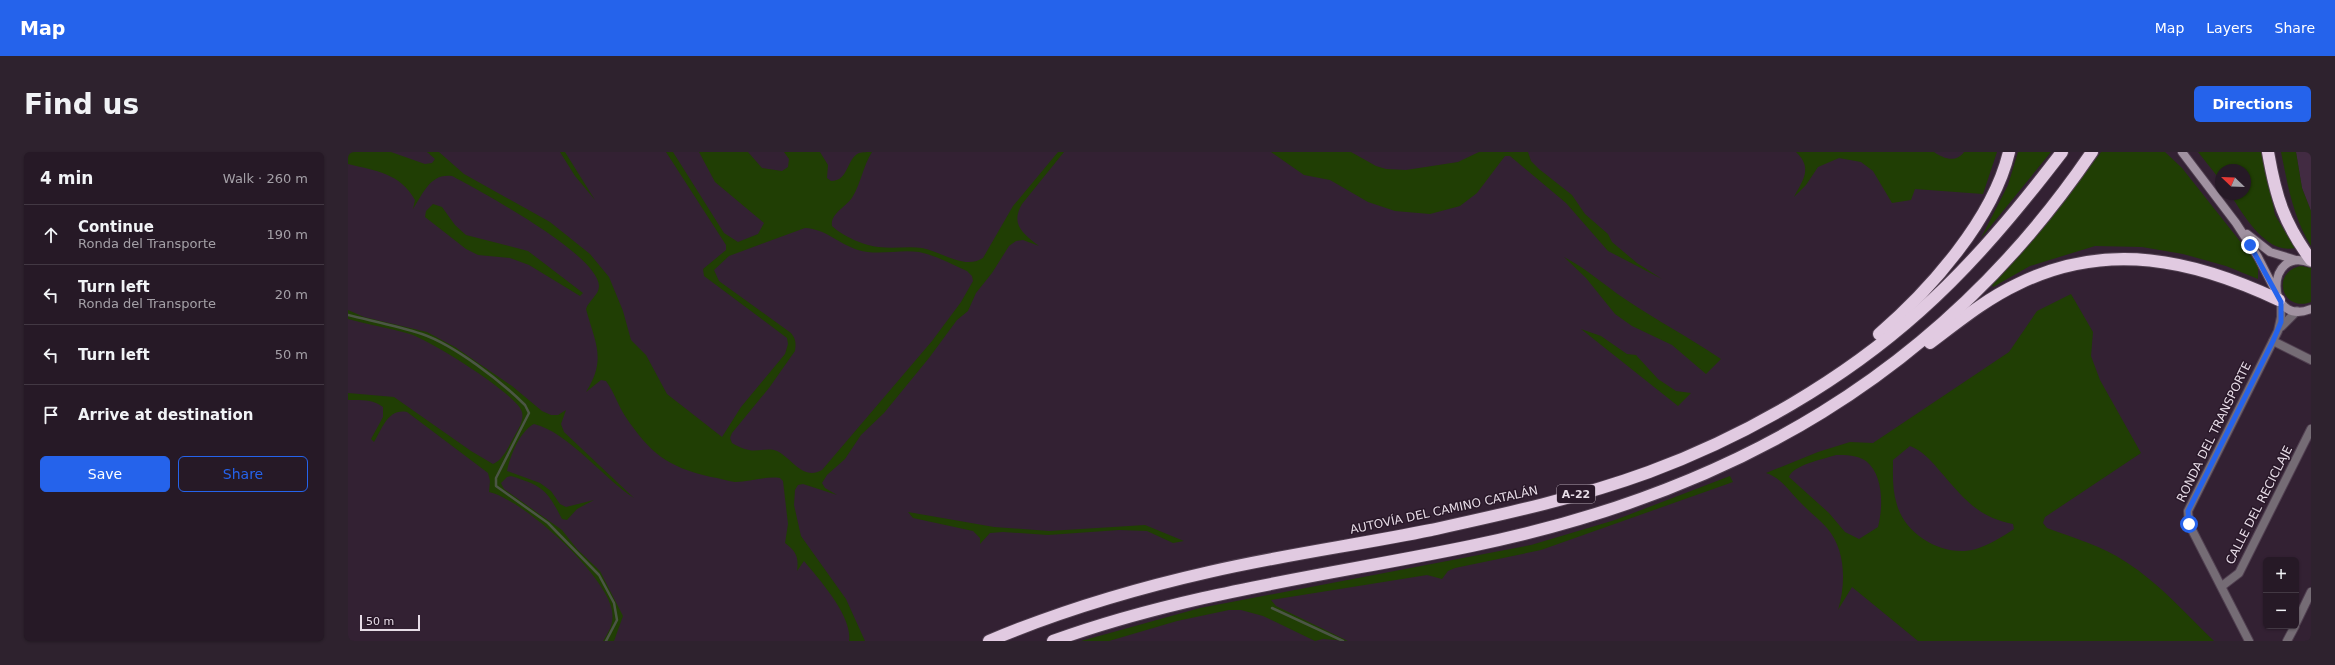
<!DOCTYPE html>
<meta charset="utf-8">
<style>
:root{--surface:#261926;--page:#2e222e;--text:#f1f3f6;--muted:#a4a0a7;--line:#423843;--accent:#2563eb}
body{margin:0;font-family:"DejaVu Sans",sans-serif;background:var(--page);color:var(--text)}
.controls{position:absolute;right:12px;bottom:12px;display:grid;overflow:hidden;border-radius:6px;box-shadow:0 1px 3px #0004}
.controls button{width:36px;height:36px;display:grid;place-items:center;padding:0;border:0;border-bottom:1px solid var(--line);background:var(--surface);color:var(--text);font:20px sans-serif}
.compass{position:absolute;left:1867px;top:12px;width:36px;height:36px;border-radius:50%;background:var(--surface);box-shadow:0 1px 3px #0004;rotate:293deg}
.scale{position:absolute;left:12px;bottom:10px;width:60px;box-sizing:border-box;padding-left:4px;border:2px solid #e7dce7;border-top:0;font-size:11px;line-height:14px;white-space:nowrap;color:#e7dce7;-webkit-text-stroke:3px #291829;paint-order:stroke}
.stop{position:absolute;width:12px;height:12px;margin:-9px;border:3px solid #2563eb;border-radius:50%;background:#fff}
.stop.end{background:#2563eb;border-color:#fff;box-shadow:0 1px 4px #0008}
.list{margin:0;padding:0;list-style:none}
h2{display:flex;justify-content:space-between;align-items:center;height:52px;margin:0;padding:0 16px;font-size:17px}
h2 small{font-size:13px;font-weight:400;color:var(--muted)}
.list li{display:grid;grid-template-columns:26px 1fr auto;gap:12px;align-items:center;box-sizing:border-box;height:60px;padding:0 16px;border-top:1px solid var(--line)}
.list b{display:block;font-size:15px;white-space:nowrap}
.list p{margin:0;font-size:13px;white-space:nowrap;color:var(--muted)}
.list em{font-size:13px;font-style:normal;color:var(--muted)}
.actions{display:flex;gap:8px;padding:12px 16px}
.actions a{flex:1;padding:9px 0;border:1px solid var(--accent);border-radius:6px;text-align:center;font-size:14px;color:var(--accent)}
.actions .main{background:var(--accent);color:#fff}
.icon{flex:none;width:22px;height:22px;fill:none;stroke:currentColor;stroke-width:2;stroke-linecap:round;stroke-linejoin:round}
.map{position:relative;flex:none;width:1963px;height:489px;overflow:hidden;border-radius:6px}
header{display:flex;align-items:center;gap:24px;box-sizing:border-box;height:56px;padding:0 20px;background:var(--accent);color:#fff}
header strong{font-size:19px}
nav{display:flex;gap:22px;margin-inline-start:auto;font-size:14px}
.intro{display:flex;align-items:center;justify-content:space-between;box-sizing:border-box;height:96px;padding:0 24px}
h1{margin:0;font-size:28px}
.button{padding:10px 18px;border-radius:6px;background:var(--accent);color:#fff;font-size:14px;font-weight:700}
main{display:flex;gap:24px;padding:0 24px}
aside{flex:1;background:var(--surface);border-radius:6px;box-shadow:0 1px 3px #0004}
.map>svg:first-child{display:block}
.built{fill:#422b42}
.green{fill:#203e04;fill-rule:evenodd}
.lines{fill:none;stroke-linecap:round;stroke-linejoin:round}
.stream{stroke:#4b5545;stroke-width:2.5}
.street-casing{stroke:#503f50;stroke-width:10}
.secondary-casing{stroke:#503f50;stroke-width:10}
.highway-casing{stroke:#503f50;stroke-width:14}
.street{stroke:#756c75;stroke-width:8}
.secondary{stroke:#a192a1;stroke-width:8}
.highway{stroke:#e1cae1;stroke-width:12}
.route{stroke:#2563eb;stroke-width:5}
.labels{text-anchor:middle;stroke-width:3;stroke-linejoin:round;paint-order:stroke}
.shield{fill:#291829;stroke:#aea1ae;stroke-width:1}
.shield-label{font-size:11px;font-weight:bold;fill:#e7dce7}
.street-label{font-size:12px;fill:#e7dce7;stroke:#291829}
</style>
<header>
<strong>Map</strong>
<nav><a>Map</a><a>Layers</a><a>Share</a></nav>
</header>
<div class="intro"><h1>Find us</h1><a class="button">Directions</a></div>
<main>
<aside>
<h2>4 min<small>Walk · 260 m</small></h2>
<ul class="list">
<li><svg class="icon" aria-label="ahead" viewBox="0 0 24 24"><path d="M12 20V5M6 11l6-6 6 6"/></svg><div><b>Continue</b><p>Ronda del Transporte</p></div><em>190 m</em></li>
<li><svg class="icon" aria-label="left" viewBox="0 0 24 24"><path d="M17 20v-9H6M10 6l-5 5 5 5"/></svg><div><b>Turn left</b><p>Ronda del Transporte</p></div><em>20 m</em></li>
<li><svg class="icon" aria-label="left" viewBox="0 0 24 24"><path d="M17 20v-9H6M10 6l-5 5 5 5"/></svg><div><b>Turn left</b></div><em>50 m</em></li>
<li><svg class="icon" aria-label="arrive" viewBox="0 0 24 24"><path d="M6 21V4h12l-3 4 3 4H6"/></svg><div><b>Arrive at destination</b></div></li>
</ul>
<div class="actions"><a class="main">Save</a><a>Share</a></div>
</aside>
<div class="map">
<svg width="1963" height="489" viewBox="0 0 1963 489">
<rect width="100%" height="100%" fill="#332133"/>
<!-- built -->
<path class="built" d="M1948 0H1963V59L1954 36Z"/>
<!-- green -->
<g class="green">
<path d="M0 0H43L77 12 84 11 87 7 79 0H91L116 22 202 70 242 102 261 125 275 159 283 188 298 203 319 242 374 285 393 255 437 202 440 192 439 186 356 124 355 117 378 98V93L318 0H325L376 81 390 90 410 82 416 71 367 30 351 0H400L414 16 434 19 440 15 441 7 436 0H472L480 13 479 26 483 29C501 29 498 7 511 1 514 0 520 0 524 0 515 14 513 31 505 44 499 55 482 61 484 74 494 84 517 94 531 95 546 97 560 94 574 96 595 100 616 118 635 106L665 54 710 0H716L674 52C662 73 675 81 691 94L675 88 668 89 661 94 644 121 628 141 620 159 609 168 581 206 536 261 513 283 497 307 479 323 474 331 477 336 489 343 455 332 450 333 447 338 446 353 453 384 498 447 517 489H501C505 465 471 427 456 409L449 419C451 405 448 399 437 391L440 372 435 329 432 326C416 324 403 330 387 330 379 329 371 326 363 325 319 315 302 301 277 264 270 253 266 240 258 229L253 228 238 240C259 207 247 191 238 157 241 148 251 143 251 134 250 102 132 39 104 24 82 21 75 42 65 57L67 48C52 21 28 19 0 12ZM457 76C478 77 491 92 510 98 530 104 551 97 571 100 587 103 603 112 619 119L624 124 625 129 613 150 584 189 474 318C455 329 445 307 429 299 420 295 410 300 401 298 395 297 389 294 384 291L382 286 384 281 421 236 447 199C448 191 448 187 443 181L371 129 366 118 381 104Z"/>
<path d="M212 0H217L247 48 227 24Z"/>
<path d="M923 0H1003L1028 14 1038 17 1058 18 1110 10 1131 0H1180L1183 9 1191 17 1224 43 1237 62 1260 82 1264 90 1289 111 1314 127 1260 99 1218 51 1162 4H1157L1129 41 1112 54 1082 62 1047 59 1020 50 982 28 956 23Z"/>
<path d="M1448 0H1586C1596 7 1608 11 1616 0H1649L1635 42 1567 37 1563 48 1544 51 1525 19 1513 10 1491 6 1470 15 1458 33 1446 45C1455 28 1465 16 1448 0Z"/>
<path d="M1670 0H1703L1633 86 1660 33Z"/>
<path d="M1753 0H1817L1834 16 1895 93 1910 113V127L1878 114 1835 102 1794 95 1747 94 1682 114 1645 135 1643 131 1702 68Z"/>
<path d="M1850 0H1915L1927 63 1947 96C1918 103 1895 62 1882 42H1897V18H1873V29Z"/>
<path d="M1933 0H1948L1954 36 1963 59V94C1945 65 1940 34 1933 0Z"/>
<path d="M85 52 94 55 107 73 118 83 180 99 235 141 232 144 181 113 162 106 130 103 118 97 77 65 78 59Z"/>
<path d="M1216 105C1238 116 1256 133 1277 147 1308 168 1342 186 1373 207L1358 222 1324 193 1284 174 1267 162 1238 126Z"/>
<path d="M1953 114 1963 116V150C1934 161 1922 120 1953 114Z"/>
<path d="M1723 142 1745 180 1743 204 1752 228 1793 301 1697 365 1695 371 1699 376C1726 386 1754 394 1778 410 1811 431 1838 462 1866 489H1570L1504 435 1490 458C1498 432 1498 398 1479 376 1470 366 1459 358 1450 348 1439 337 1433 326 1418 321L1470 300 1502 290 1525 291 1661 200 1689 159ZM1562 294C1574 299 1582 307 1590 317 1614 344 1628 365 1665 372L1666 377C1654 385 1641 393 1628 397 1597 406 1558 384 1549 353 1544 338 1545 323 1545 308ZM1488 303C1498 303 1509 303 1518 309 1536 323 1535 356 1530 375L1511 387 1497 380 1481 361 1441 325C1445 313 1476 307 1488 303Z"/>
<path d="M0 158 16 165 79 180 107 195 164 234 194 259 203 263H210L218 258 213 272 216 280 286 346C255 326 220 280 186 272 172 279 162 304 159 319L192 331 203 339 212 352 218 355 246 348 229 357 219 368 214 367C199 338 195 334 163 324L159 325 153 331 156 337 214 378 229 397 252 419 275 464 266 489H255C262 478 266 471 264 458 257 422 176 348 141 340L142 329 140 321 59 260C40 256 34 277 26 290L23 287 35 265V255C25 247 12 248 0 248V241L46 245 123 299 145 312C156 307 161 293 167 283 171 276 176 268 174 260 170 243 82 188 62 182 42 176 21 173 0 167Z"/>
<path d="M1233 177 1253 184 1279 202 1288 203 1310 227 1328 239 1343 241 1330 254Z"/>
<path d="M1382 324 1385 330 1193 398 1107 416 1100 419 1094 427 1079 423 923 448 928 454 1000 489 975 487 967 489 915 464 893 458H881L829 469 761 489H733L852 456 1183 393 1267 368Z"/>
<path d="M560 360 646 375 701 379 797 373 836 389 825 391 799 379 771 378 700 383 655 380 642 381 632 392V386L625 379 565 366Z"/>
</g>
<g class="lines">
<!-- stream -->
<g class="stream">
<path d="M0 163C24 169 50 174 74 182 106 193 153 229 177 253L181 261 148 326V334L200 371 251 423 266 451 269 468 258 489"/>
<path d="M924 456 995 489"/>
</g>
<defs>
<g id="street">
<path d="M1933 175 1949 159"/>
<path d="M1925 189 1963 208"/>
<path d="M1874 434 1891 421 1963 277"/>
<path d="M1948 471 1963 440"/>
<path d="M1901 489 1841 372 1840 359 1930 179 1933 165V150"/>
<path d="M1939 489 1947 474"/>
</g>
<g id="secondary">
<path d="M1834 0 1888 71 1910 105 1928 140"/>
<path d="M1899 82 1922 100 1948 108"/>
<path d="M1963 111C1917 92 1917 176 1963 157"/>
</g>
<g id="highway">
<path d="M1920 0C1928 46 1936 71 1963 108"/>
<path d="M1531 182C1582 138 1645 67 1661 0"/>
<path d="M1582 191C1610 170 1638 147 1670 132 1759 88 1846 108 1931 148"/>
<path d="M641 489C712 459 786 437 861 420 934 403 1009 393 1083 378 1156 362 1230 346 1301 320 1398 284 1495 228 1572 159 1625 112 1671 56 1714 0"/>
<path d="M705 489C840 440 983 423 1123 394 1382 341 1593 222 1744 0"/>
</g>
</defs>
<!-- street casing -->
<use href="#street" class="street-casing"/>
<!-- secondary casing -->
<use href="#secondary" class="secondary-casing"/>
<!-- highway casing -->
<use href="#highway" class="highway-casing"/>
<!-- street -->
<use href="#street" class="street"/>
<!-- secondary -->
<use href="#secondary" class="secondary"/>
<!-- highway -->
<use href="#highway" class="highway"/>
</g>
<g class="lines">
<!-- route -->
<path class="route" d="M1841 372 1840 359 1925 189 1933 170V150L1902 93"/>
</g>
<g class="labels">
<!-- shield labels -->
<rect class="shield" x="1209" y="333" width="38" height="18" rx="3"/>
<g class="shield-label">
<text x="1228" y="346">A-22</text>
</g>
<!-- street labels -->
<g class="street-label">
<text transform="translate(1866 280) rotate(-64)" y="4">RONDA DEL TRANSPORTE</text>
<text transform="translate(1911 353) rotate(-63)" y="4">CALLE DEL RECICLAJE</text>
<text transform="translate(1096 358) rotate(-12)" y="4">AUTOVÍA DEL CAMINO CATALÁN</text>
</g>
</g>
</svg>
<div class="controls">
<button>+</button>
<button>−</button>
</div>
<svg class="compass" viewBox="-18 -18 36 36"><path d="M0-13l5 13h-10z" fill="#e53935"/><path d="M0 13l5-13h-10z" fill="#a4a0a7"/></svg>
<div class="scale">50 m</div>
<div class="stop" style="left:1841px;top:372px"></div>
<div class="stop end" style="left:1902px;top:93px"></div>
</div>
</main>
